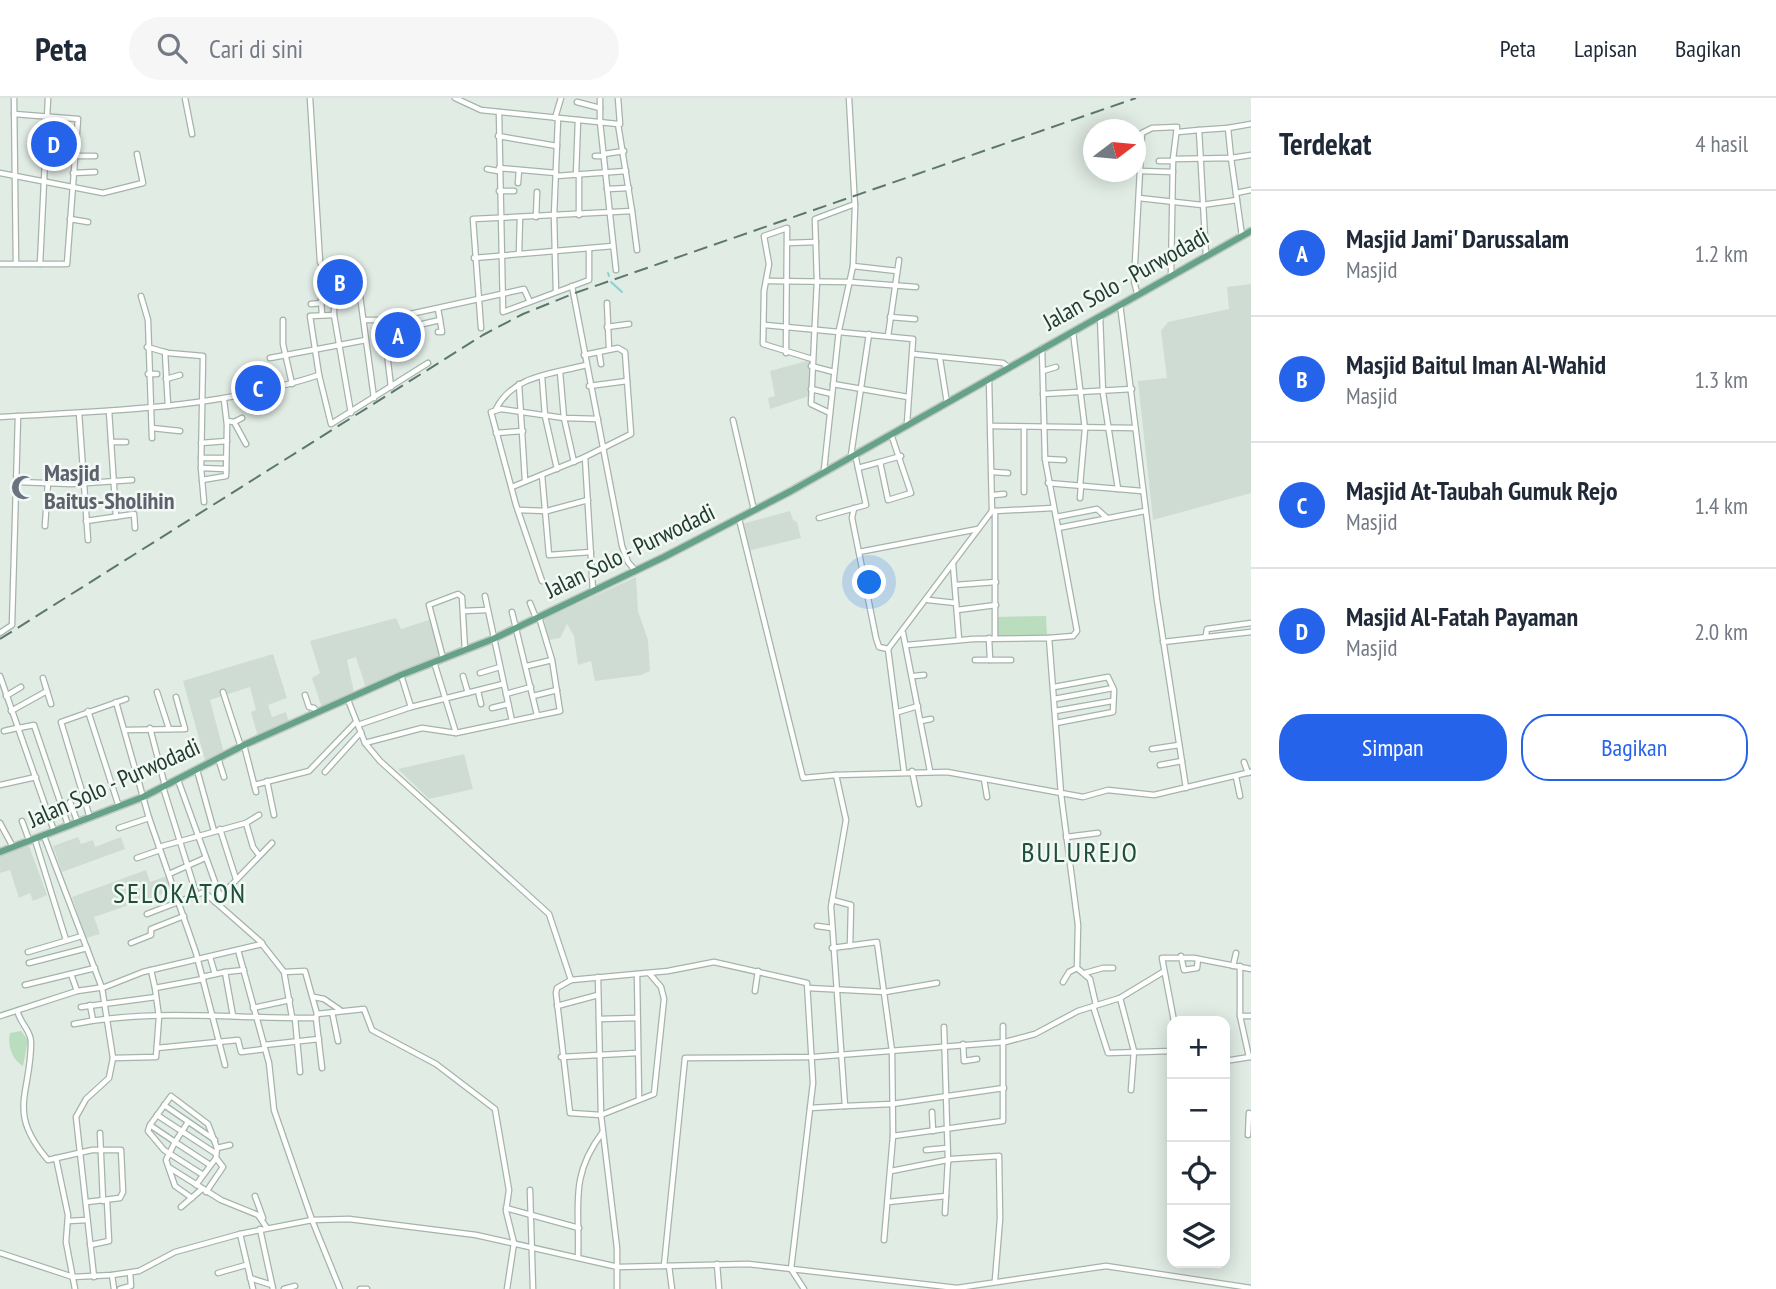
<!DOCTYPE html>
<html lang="id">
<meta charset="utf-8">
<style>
:root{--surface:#fff;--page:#f6f6f7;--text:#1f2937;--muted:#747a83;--line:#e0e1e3;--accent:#2563eb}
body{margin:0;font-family:"PT Sans Narrow",sans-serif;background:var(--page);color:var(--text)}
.controls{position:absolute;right:21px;bottom:21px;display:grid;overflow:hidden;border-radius:14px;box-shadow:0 4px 18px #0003}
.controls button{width:63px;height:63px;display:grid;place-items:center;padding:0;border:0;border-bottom:2px solid var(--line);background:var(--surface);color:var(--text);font:35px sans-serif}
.compass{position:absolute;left:1083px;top:21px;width:63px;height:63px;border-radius:50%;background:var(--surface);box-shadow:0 4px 18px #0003;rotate:74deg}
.you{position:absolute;left:870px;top:485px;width:24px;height:24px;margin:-18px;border:5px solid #fff;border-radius:50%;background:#1a73e8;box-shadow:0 0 0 10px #1a73e833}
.badge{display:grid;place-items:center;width:46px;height:46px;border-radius:50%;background:var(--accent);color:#fff;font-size:23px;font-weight:700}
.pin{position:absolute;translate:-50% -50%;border:4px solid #fff;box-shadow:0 2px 7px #0006}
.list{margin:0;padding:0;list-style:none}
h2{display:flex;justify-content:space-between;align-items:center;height:91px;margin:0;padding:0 28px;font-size:30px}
h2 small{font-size:23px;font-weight:400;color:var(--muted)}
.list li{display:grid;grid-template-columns:46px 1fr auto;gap:21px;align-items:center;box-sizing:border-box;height:126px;padding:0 28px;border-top:2px solid var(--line)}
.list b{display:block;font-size:26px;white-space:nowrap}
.list p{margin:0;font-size:23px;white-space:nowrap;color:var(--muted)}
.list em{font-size:23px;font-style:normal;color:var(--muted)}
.actions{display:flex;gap:14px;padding:21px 28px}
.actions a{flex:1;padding:16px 0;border:2px solid var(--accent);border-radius:28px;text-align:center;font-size:24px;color:var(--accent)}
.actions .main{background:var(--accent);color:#fff}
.icon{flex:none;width:38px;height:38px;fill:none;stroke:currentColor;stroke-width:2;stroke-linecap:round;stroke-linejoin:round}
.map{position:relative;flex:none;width:1251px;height:1191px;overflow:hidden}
header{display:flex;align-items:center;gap:42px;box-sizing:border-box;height:98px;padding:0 35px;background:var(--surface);border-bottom:2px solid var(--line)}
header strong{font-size:33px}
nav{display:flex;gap:38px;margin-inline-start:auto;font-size:24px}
.search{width:490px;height:63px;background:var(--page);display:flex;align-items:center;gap:18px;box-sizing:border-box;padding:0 24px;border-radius:38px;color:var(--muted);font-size:26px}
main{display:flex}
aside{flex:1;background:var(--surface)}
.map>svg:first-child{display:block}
.built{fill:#cfdcd4}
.green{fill:#baddbe}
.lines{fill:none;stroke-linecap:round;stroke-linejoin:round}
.stream{stroke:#89d1d0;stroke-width:2}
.minor-casing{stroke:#a4b4ab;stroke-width:7}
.major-casing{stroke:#c1c9c5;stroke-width:9}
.minor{stroke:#fff;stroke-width:4.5}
.major{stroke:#66a288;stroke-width:6}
.rail{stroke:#5c786c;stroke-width:2;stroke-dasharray:14 7;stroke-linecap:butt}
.labels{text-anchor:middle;stroke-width:5;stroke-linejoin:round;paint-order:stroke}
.street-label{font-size:24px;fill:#213d31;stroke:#f2f8f4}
.worship-label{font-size:24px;font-weight:bold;fill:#5b616d;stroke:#f2f8f4;text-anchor:start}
.quarter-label{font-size:28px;letter-spacing:2px;fill:#1d4f3b;stroke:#f2f8f4}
</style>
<header>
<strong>Peta</strong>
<div class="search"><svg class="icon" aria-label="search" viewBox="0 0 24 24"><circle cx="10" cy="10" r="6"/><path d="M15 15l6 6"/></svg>Cari di sini</div>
<nav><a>Peta</a><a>Lapisan</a><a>Bagikan</a></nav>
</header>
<main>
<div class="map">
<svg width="1251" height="1191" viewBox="0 0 1251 1191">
<rect width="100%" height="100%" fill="#e1ece5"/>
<!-- built -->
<g class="built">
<path d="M1251 186V395L1153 422 1138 283 1167 280 1161 233 1168 224 1229 211 1227 189Z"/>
<path d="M814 261 812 297 770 311 768 300 775 298 770 273Z"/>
<path d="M790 413 793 422 797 424 801 440 748 453 742 426Z"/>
<path d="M636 479 638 513 648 542 650 573 641 577 595 583 591 563 578 567 574 538 567 526 560 540 549 542 544 521Z"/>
<path d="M396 520 401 531 432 521 441 562 366 590 356 559 347 562 355 599 323 613 312 580 320 575 310 543Z"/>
<path d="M273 556 287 600 268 607 272 619 286 614 289 625 258 639 251 614 256 612 250 589 210 602 224 655 206 666 183 583Z"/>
<path d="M464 656 473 691 429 701 398 671Z"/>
<path d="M78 739 81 746 93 742 95 749 121 739 125 751 62 774 53 748Z"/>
<path d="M29 748 47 797 33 803 30 795 19 800 10 772 0 775V757Z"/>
<path d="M146 772 150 784 167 778 173 792 94 819 100 836 86 840 72 799Z"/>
</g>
<!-- green -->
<g class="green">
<path d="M1046 518 1047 538H996V519Z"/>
<path d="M21 933 28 942 23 968C12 962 7 947 10 935Z"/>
</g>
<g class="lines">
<!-- stream -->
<g class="stream">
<path d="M608 175 609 178"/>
<path d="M611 184 622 194"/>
</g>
<defs>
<g id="minor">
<path d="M14 0 16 166"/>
<path d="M185 0 192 36"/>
<path d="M310 0 320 164 334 190 360 198 374 300"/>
<path d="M455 0 481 12 618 26 632 113 473 121 481 230"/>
<path d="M600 0V24L616 172"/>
<path d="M618 0 620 26"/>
<path d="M577 4 600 10"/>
<path d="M499 14 503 214 530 204"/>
<path d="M555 20 561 0"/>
<path d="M1251 26 1228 30 1231 60 1251 57"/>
<path d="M1199 32 1228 30"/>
<path d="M1178 34 1199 32 1206 158"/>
<path d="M498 38 557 48"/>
<path d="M604 56 624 53"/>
<path d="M74 58H95"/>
<path d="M595 58H604"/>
<path d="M1159 63H1173"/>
<path d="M499 70 556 75"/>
<path d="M487 71 498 73"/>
<path d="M1140 73 1173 74"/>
<path d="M0 75 103 95 143 85 137 56"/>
<path d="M73 75 95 74"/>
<path d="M576 77 578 22"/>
<path d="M579 77V117"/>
<path d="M556 78 626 73"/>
<path d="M518 85 519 72"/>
<path d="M607 91 629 90"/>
<path d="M499 93H514"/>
<path d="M1236 95 1251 92"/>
<path d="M1139 100 1202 107 1237 102"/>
<path d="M632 113 637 152"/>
<path d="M536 119 537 94"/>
<path d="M70 121 88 124"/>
<path d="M788 145 816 144"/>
<path d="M519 155 520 119"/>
<path d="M474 160 613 148"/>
<path d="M0 166H67L78 21 14 16"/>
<path d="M40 166 48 0"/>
<path d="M853 168 897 173"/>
<path d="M1171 178 1173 61 1231 60 1242 138"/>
<path d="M768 183 851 184 916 189"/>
<path d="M359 184 360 198"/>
<path d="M572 188 622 448 628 464 635 472"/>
<path d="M334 190V217L351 315"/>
<path d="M556 194 554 118 558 21"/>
<path d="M1137 195 1134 183 1142 35 1152 30 1177 29 1173 61"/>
<path d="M141 198 148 222 152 340"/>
<path d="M321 200 322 217"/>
<path d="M607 205 609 251"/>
<path d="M311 206 321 205"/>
<path d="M1120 206 1157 502 1186 690"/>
<path d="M334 217 310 218 319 277 331 326 428 265"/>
<path d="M1100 218 1103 295 1118 391"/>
<path d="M890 219 915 221"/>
<path d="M283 222V246L292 286"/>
<path d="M364 222H383"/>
<path d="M765 227 913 241 907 325"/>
<path d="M607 229 629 226"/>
<path d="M401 231 440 222 438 211"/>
<path d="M438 234H442L440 222"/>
<path d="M1073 234 1085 331 1080 387"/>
<path d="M385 237 401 233 398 220"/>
<path d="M888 238 899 162"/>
<path d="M147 249 168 255 203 258 201 370 204 404"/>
<path d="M1042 250 1045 361 1058 430 1145 413"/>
<path d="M165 254 168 308"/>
<path d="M599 254 601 266"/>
<path d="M786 255 787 130 764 138 769 166 764 193 763 246 812 261"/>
<path d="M913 256 1003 265 1008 269"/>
<path d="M270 260 366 242"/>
<path d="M940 261 947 305"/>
<path d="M811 268 834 274"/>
<path d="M1043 273 1056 269"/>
<path d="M560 274 564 320 574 364"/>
<path d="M148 276H157"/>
<path d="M542 279 545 318 557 371"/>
<path d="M166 281 180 277"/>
<path d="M989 281 992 413"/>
<path d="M519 286 525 382"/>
<path d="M833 286 908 299"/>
<path d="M589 288 627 283"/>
<path d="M391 289 383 222 524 191 530 204 589 182V151"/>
<path d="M811 291 832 296"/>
<path d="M1043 296 1132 291"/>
<path d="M496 311C513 277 553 276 586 267"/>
<path d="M109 313 116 419"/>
<path d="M79 315 88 442"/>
<path d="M830 315 811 306 817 183 815 121 855 106"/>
<path d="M0 319C108 313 215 311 319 277"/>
<path d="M733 322 754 412"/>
<path d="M227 323 234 324 246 346"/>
<path d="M234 324 242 320"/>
<path d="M991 328 1135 330"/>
<path d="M152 330 180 333"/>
<path d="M496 335 523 333"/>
<path d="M111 344H126"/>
<path d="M201 345 227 343"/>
<path d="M851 357 869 236"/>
<path d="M585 359 593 493"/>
<path d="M201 360H226"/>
<path d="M1045 361 1064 362"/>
<path d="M880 364 901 358"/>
<path d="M201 370 226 371"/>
<path d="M858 370 880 364 888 402 911 395 891 336"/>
<path d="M824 372 839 232 853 168 855 109 849 0"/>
<path d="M993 374 1008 375"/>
<path d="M542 377 549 457 591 454"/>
<path d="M202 382 226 378 227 327 224 302"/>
<path d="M17 384 72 386 132 382"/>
<path d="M1048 385 1142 393"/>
<path d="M512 389 585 359 631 336 625 254 618 250 584 257"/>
<path d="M1024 394V331"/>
<path d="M994 397 1004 396"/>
<path d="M1080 400 1081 388"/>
<path d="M47 406 60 405"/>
<path d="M854 410 852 420 876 540 879 549 888 551"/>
<path d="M518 412 547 413 588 402"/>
<path d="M995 413 1053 410"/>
<path d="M1056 419 1097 411 1107 420"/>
<path d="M819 420 866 407 855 356"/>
<path d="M739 421 803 680 836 677"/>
<path d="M86 423 134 416 135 430"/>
<path d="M45 428 48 384"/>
<path d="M859 454 978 431"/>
<path d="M953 466 959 542"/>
<path d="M542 483 516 407 491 314 501 311 564 320 598 321"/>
<path d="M955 487 996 484"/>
<path d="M485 498 512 623"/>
<path d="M928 502 956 505"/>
<path d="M530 505 536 520"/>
<path d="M957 512 996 507"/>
<path d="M464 513 487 512"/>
<path d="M512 514 537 617"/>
<path d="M0 535 12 527 18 318"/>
<path d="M903 535 930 673"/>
<path d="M1206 537 1207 531 1251 525"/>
<path d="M989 540 990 562"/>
<path d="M1049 540 1073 538 1077 533 1058 430"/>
<path d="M1163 544 1251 534"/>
<path d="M907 547 973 541 1049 540 1061 696 1078 827 1077 870 1069 874 1063 884"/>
<path d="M888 551 992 413H995V540"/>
<path d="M888 551 904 674"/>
<path d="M443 560 429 507 458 496 462 499 465 553"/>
<path d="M975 562H1011"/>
<path d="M434 564 456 635"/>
<path d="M527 568 552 562"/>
<path d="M480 575 500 569"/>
<path d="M401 577 411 609"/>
<path d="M0 578 54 733"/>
<path d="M463 578 468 595"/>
<path d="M914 578 924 577"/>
<path d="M43 580 51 606"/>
<path d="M1054 589 1108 579 1114 592 1113 614 1056 625"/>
<path d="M478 593 481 606"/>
<path d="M157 594 169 631"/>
<path d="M223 594 241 649"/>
<path d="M506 596 531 589"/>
<path d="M305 597 309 609 314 610 317 615"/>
<path d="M6 598 21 589"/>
<path d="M533 598 557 592"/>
<path d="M1054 601 1113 590"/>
<path d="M348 602 365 645 380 663 549 816 571 882"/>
<path d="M116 604 149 720 196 855 225 967"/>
<path d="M492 610 508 606"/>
<path d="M11 613 47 593"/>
<path d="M88 613 119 709"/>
<path d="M1055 613 1112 603"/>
<path d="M898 614 918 608"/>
<path d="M921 623 931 621"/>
<path d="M358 627 411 609 503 586"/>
<path d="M19 630 34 627 68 727"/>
<path d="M150 630 165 688"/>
<path d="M126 632 185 631 176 599"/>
<path d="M4 633 17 630"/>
<path d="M365 645 422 630 456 635 560 613 552 562 539 519"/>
<path d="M244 647 256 694"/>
<path d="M1152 651 1179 647"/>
<path d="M218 660 224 679"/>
<path d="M1244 664 1248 675"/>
<path d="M1160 667 1182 663"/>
<path d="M197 672 214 733"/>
<path d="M912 673 919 706"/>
<path d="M325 674 361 634"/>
<path d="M1236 679 1240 698"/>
<path d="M984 681 987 699"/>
<path d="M178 682 220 798"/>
<path d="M267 683 274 717"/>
<path d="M0 687 36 679"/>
<path d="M254 687 309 673 356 624"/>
<path d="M163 689 196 795"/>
<path d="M70 704 78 725"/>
<path d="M90 720 61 624 126 601"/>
<path d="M22 723 29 742"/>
<path d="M0 725 13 749"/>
<path d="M246 725 253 749 259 757"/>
<path d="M119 730 149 720"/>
<path d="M220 731 236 781"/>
<path d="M44 738 102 890 113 960 109 980 86 1001 76 1019 94 1179"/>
<path d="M1066 739 1098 735"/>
<path d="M35 742 66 842"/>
<path d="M159 749 246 725 259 717"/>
<path d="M137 760 160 752"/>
<path d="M169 776 205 760"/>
<path d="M832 802 851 807 850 848"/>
<path d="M215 804 272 745"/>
<path d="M147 816 204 794 262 845"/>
<path d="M817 828 832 830"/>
<path d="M131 845 151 837V831L184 818"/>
<path d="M832 850 877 844 892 953 893 1038 884 1142"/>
<path d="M238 852 269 965 274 1012 312 1122 340 1191"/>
<path d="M28 854 82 838"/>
<path d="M1181 858 1184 872 1197 870 1198 861"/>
<path d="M210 859 215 876"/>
<path d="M29 865 87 850"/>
<path d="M1233 868 1236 855"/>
<path d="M1240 868V918L1249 959"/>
<path d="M1077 870 1090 881 1096 907"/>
<path d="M151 872 155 890"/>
<path d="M284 874 305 873 317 916"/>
<path d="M649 875 661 889 664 901 654 996 601 1017 570 1015 556 895 557 890 571 882 668 873 714 864 807 885 813 985 791 1171 804 1191"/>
<path d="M1085 875 1103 870H1113"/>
<path d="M71 876 77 893"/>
<path d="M637 876 639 1000"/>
<path d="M202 879 225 874"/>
<path d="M598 879 601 1017 617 1150V1191"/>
<path d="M25 887 95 870"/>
<path d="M808 890 885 894 937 885"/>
<path d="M755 893 758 873"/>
<path d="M314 899 324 901 340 912"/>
<path d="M1120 900 1134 953 1131 992"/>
<path d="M90 907 93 922"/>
<path d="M557 908 598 897"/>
<path d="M1093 908 1108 955 1172 953"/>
<path d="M81 909 156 899"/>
<path d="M253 910 290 902"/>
<path d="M332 914 338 943"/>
<path d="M18 915C21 926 31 933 31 944 31 997 6 1013 48 1062L92 1052H121L123 1094 120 1100 87 1104"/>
<path d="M0 918 77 893 105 889 143 874 262 846 284 874 292 919"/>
<path d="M233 918 225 874 244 872"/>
<path d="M1240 918H1251"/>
<path d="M295 920 300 974"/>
<path d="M316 920 322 970"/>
<path d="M599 921 637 920"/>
<path d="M1174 923 1162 860H1194L1251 871"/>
<path d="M74 926C153 910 236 921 316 920L317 916 364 911 372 932 436 966 495 1011 509 1092 506 1113 514 1145 507 1191"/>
<path d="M944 929 948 1062 945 1115"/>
<path d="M963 946 964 963 977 961"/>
<path d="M264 947 319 941"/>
<path d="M157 950 238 942 241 954 265 951"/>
<path d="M561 959 637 955"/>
<path d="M113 960 156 959 159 919 155 890 203 881"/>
<path d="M1225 963 1250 959"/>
<path d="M164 1007 215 1042"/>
<path d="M845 1008 892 1006 1004 990"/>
<path d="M810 1010 845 1008 831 809 846 722 836 677 947 674 1083 699 1108 692 1154 697 1251 674"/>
<path d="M932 1014 933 1033"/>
<path d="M157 1017 215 1055"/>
<path d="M188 1024 175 1044 210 1067"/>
<path d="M150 1027 148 1033 164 1052 203 1077"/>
<path d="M100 1035 103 1103"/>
<path d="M1248 1037 1249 1015"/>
<path d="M893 1038 1003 1023V928"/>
<path d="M217 1050 230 1047"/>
<path d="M926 1052 947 1050"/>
<path d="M56 1060 68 1117 66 1144 75 1191"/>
<path d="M170 1070 221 1102 258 1117 267 1130"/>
<path d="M891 1073 952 1061 999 1058 1000 1121 995 1182"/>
<path d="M530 1092 533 1191"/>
<path d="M206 1094 223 1069 216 1060"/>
<path d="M255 1098 263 1120"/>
<path d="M192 1100 175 1088 166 1062 175 1044 150 1027 171 998 208 1026 217 1050 216 1060 196 1087"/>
<path d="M888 1104 946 1098"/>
<path d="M181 1109 202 1091"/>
<path d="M506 1110 579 1130"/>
<path d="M68 1123 87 1122"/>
<path d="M260 1131 273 1191"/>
<path d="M240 1136 253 1191"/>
<path d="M90 1147 109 1143 107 1103"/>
<path d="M0 1155 73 1179 112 1177 139 1173 175 1154 240 1136 312 1122 349 1121 476 1137 618 1169 748 1166 957 1190 1106 1168 1251 1190"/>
<path d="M578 1160C580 1108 569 1079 602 1035"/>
<path d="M717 1166 719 1191"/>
<path d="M664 1168 685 960 813 959 1005 944 1035 936 1078 913 1120 900 1163 874"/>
<path d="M669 1168 672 1191"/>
<path d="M218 1175 246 1167"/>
<path d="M112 1177 114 1191"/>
<path d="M250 1180 272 1187"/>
<path d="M120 1191 131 1188 130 1175"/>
<path d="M284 1191 295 1188"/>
<path d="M360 1191H367"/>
</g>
<path id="major" d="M0 754 143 699 244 647 401 577 493 541 664 459 791 393 1251 133"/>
</defs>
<!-- minor casing -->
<use href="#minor" class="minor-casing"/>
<!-- major casing -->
<use href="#major" class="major-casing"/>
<!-- minor -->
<use href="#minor" class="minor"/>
<!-- major -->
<use href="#major" class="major"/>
<!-- rail -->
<path class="rail" d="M0 541 483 237 523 216 575 195 1136 0"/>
</g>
<!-- icons -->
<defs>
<symbol id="mosque-bare" viewBox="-9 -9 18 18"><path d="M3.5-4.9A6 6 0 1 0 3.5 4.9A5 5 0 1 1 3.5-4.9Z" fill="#6b7280" stroke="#f2f8f4" stroke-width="2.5" paint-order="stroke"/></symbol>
</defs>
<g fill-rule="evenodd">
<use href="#mosque-bare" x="6" y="372" width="35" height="35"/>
</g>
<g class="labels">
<!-- street labels -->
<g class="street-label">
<text transform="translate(1126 181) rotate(-29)" y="8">Jalan Solo - Purwodadi</text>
<text transform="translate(630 453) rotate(-26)" y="8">Jalan Solo - Purwodadi</text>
<text transform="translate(114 685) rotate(-24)" y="8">Jalan Solo - Purwodadi</text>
</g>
<!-- worship labels -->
<g class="worship-label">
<text x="44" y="383">Masjid<tspan x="44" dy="28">Baitus-Sholihin</tspan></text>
</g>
<!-- quarter labels -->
<g class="quarter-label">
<text x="1080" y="764">BULUREJO</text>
<text x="180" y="805">SELOKATON</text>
</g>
</g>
</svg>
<div class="controls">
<button>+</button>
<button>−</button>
<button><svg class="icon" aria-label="locate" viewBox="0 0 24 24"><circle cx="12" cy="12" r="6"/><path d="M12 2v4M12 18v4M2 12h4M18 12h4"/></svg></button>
<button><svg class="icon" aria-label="layers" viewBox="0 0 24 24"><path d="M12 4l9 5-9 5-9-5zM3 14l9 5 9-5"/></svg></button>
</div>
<svg class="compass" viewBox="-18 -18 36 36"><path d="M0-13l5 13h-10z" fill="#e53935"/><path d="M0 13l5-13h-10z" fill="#747a83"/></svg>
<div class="you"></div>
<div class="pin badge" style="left:398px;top:237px">A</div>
<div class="pin badge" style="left:340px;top:184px">B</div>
<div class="pin badge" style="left:258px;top:290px">C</div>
<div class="pin badge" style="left:54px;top:46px">D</div>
</div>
<aside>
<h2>Terdekat<small>4 hasil</small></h2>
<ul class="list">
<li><span class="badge">A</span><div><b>Masjid Jami' Darussalam</b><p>Masjid</p></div><em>1.2 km</em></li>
<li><span class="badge">B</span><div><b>Masjid Baitul Iman Al-Wahid</b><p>Masjid</p></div><em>1.3 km</em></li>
<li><span class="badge">C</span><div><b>Masjid At-Taubah Gumuk Rejo</b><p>Masjid</p></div><em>1.4 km</em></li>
<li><span class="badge">D</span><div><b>Masjid Al-Fatah Payaman</b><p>Masjid</p></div><em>2.0 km</em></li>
</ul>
<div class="actions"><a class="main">Simpan</a><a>Bagikan</a></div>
</aside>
</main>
